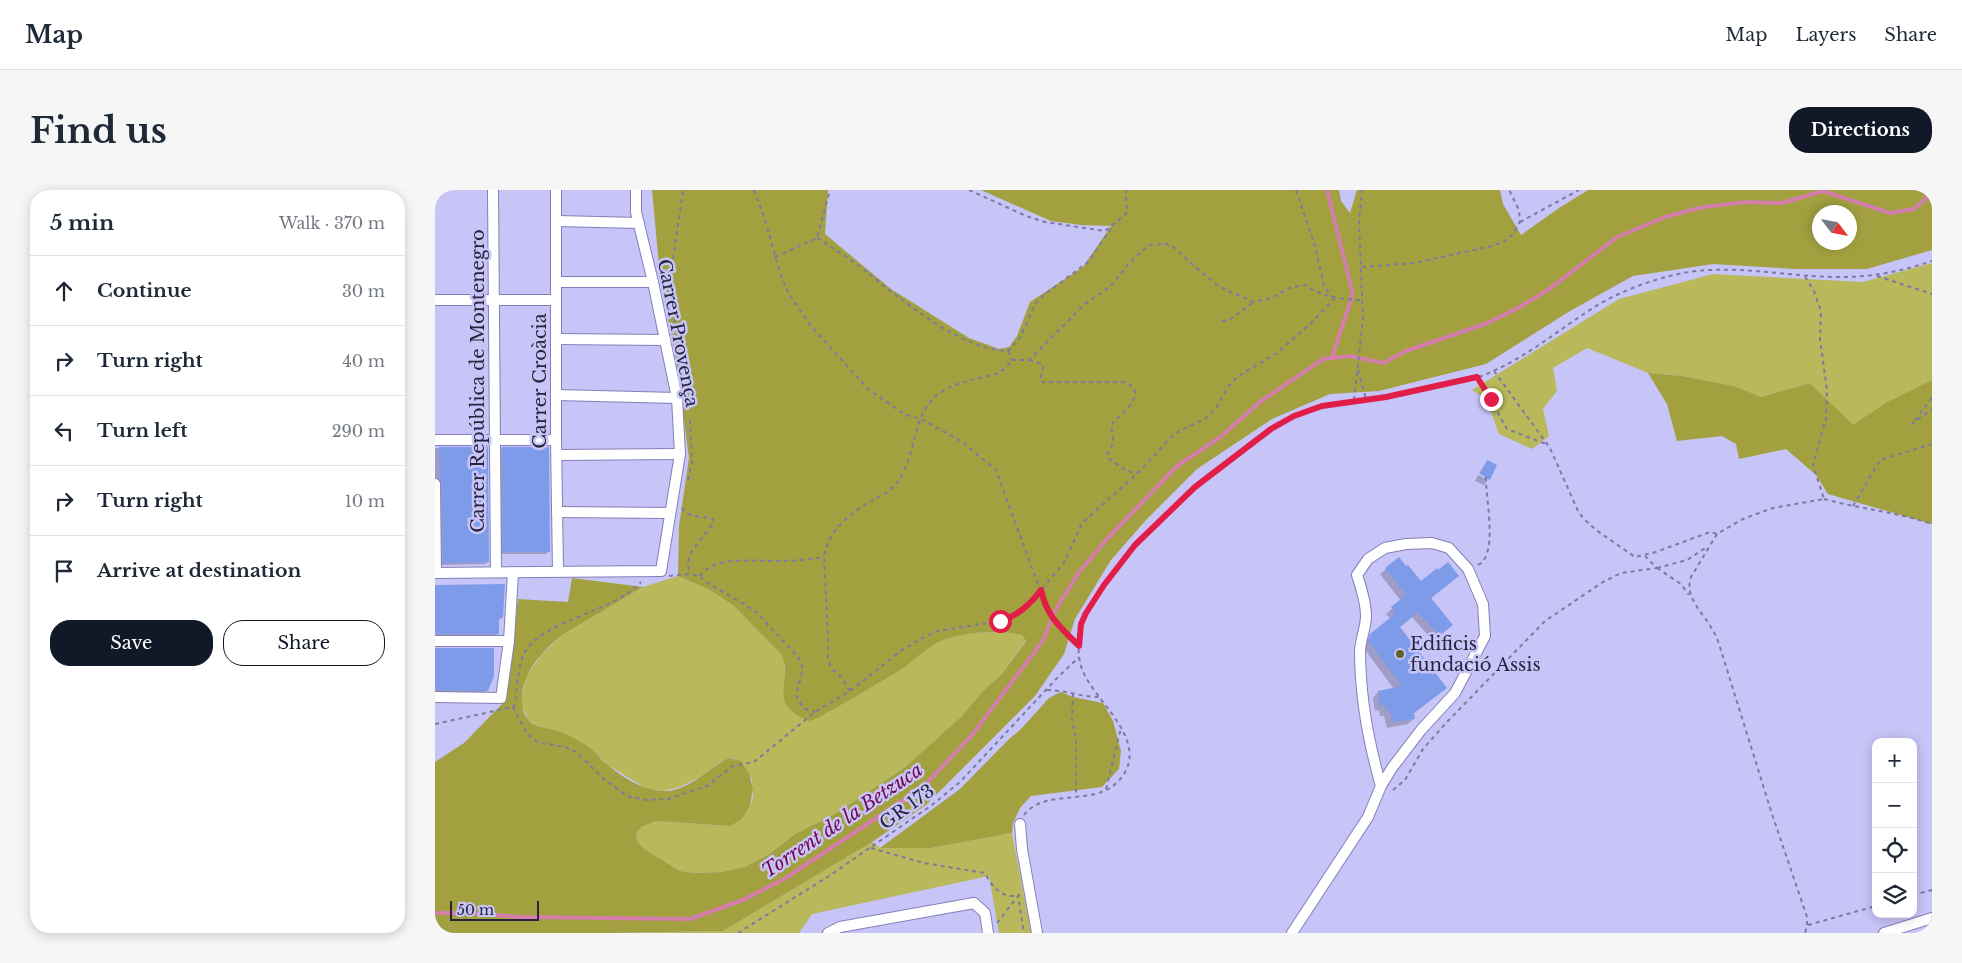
<!DOCTYPE html>
<meta charset="utf-8">
<style>
:root{--surface:#fff;--page:#f6f6f7;--text:#1f2937;--muted:#747a83;--line:#e0e1e3;--accent:#111827}
body{margin:0;font-family:"Libre Baskerville",serif;background:var(--page);color:var(--text)}
.controls{position:absolute;right:15px;bottom:15px;display:grid;overflow:hidden;border-radius:10px;box-shadow:0 2px 12px #0003}
.controls button{width:45px;height:45px;display:grid;place-items:center;padding:0;border:0;border-bottom:1px solid var(--line);background:var(--surface);color:var(--text);font:25px sans-serif}
.compass{position:absolute;left:1377px;top:15px;width:45px;height:45px;border-radius:50%;background:var(--surface);box-shadow:0 2px 12px #0003;rotate:122deg}
.scale{position:absolute;left:15px;bottom:12px;width:89px;box-sizing:border-box;padding-left:5px;border:2px solid #27253d;border-top:0;font-size:14px;line-height:18px;white-space:nowrap;color:#27253d;-webkit-text-stroke:4px #c7c4f7;paint-order:stroke}
.stop{position:absolute;width:15px;height:15px;margin:-11px;border:4px solid #e11d48;border-radius:50%;background:#fff}
.stop.end{background:#e11d48;border-color:#fff;box-shadow:0 1px 5px #0008}
.list{margin:0;padding:0;list-style:none}
h2{display:flex;justify-content:space-between;align-items:center;height:65px;margin:0;padding:0 20px;font-size:21px}
h2 small{font-size:16px;font-weight:400;color:var(--muted)}
.list li{display:grid;grid-template-columns:32px 1fr auto;gap:15px;align-items:center;box-sizing:border-box;height:70px;padding:0 20px;border-top:1px solid var(--line)}
.list b{display:block;font-size:19px;white-space:nowrap}
.list em{font-size:16px;font-style:normal;color:var(--muted)}
.actions{display:flex;gap:10px;padding:15px 20px}
.actions a{flex:1;padding:11px 0;border:1px solid var(--accent);border-radius:20px;text-align:center;font-size:18px;color:var(--accent)}
.actions .main{background:var(--accent);color:#fff}
.icon{flex:none;width:28px;height:28px;fill:none;stroke:currentColor;stroke-width:2;stroke-linecap:round;stroke-linejoin:round}
.map{position:relative;flex:none;width:1497px;height:743px;overflow:hidden;border-radius:20px}
header{display:flex;align-items:center;gap:30px;box-sizing:border-box;height:70px;padding:0 25px;background:var(--surface);border-bottom:1px solid var(--line)}
header strong{font-size:24px}
nav{display:flex;gap:28px;margin-inline-start:auto;font-size:18px}
.intro{display:flex;align-items:center;justify-content:space-between;box-sizing:border-box;height:120px;padding:0 30px}
h1{margin:0;font-size:35px}
.button{padding:12px 22px;border-radius:20px;background:var(--accent);color:#fff;font-size:18px;font-weight:700}
main{display:flex;gap:30px;padding:0 30px}
aside{flex:1;background:var(--surface);border-radius:20px;box-shadow:0 2px 12px #0003}
.map>svg:first-child{display:block}
.green{fill:#b9b85b}
.forest{fill:#a3a13f;fill-rule:evenodd}
.shadow{fill:#0003}
.lines{fill:none;stroke-linecap:round;stroke-linejoin:round}
.stream{stroke:#d47eab;stroke-width:4}
.building{fill:#7e9be9}
.minor-casing{stroke:#847fba;stroke-width:12}
.path{stroke:#7c7aa0;stroke-width:2;stroke-dasharray:4 4;stroke-linecap:butt}
.minor{stroke:#fff;stroke-width:10}
.route{stroke:#e11d48;stroke-width:6}
.poi-dot{fill:#62612e;stroke:#c7c4f7;stroke-width:2}
.labels{text-anchor:middle;stroke-width:5;stroke-linejoin:round;paint-order:stroke}
.street-label{font-size:18px;fill:#27253d;stroke:#c7c4f7}
.poi-label{font-size:18px;fill:#27253d;stroke:#c7c4f7;text-anchor:start}
.water-label{font-size:19px;font-style:italic;fill:#73074e;stroke:#c7c4f7}
</style>
<header>
<strong>Map</strong>
<nav><a>Map</a><a>Layers</a><a>Share</a></nav>
</header>
<div class="intro"><h1>Find us</h1><a class="button">Directions</a></div>
<main>
<aside>
<h2>5 min<small>Walk · 370 m</small></h2>
<ul class="list">
<li><svg class="icon" aria-label="ahead" viewBox="0 0 24 24"><path d="M12 20V5M6 11l6-6 6 6"/></svg><div><b>Continue</b></div><em>30 m</em></li>
<li><svg class="icon" aria-label="right" viewBox="0 0 24 24"><path d="M7 20v-9h11M14 6l5 5-5 5"/></svg><div><b>Turn right</b></div><em>40 m</em></li>
<li><svg class="icon" aria-label="left" viewBox="0 0 24 24"><path d="M17 20v-9H6M10 6l-5 5 5 5"/></svg><div><b>Turn left</b></div><em>290 m</em></li>
<li><svg class="icon" aria-label="right" viewBox="0 0 24 24"><path d="M7 20v-9h11M14 6l5 5-5 5"/></svg><div><b>Turn right</b></div><em>10 m</em></li>
<li><svg class="icon" aria-label="arrive" viewBox="0 0 24 24"><path d="M6 21V4h12l-3 4 3 4H6"/></svg><div><b>Arrive at destination</b></div></li>
</ul>
<div class="actions"><a class="main">Save</a><a>Share</a></div>
</aside>
<div class="map">
<svg width="1497" height="743" viewBox="0 0 1497 743">
<rect width="100%" height="100%" fill="#c7c4f7"/>
<!-- green -->
<g class="green">
<path d="M1497 73V190L1452 212 1418 236 1375 193 1326 207 1299 196 1247 186 1213 183 1152 158 1118 178 1122 201 1108 219 1114 246 1097 259 1064 244 1052 210 1037 200 1184 109 1278 84 1428 92Z"/>
<path d="M243 386 275 400 299 416 346 464 349 471 350 487 383 528C408 514 434 499 459 484 474 475 485 462 500 454 522 442 562 439 587 445L591 450 567 484 548 501 526 527 469 578 398 625 360 644 333 665 310 677 286 682 260 683 245 681 209 659 203 652 201 644 206 637 221 631 294 636 306 630 315 616 318 608 317 590 309 575 298 568 287 571 263 588 245 597 228 601 212 599 173 575 159 561 146 552 122 541 100 535 93 530 87 516V507L91 487 107 464 127 445 208 397Z"/>
<path d="M577 643 596 743H564L554 686 377 724 364 743H174L288 741 437 652 445 658H496Z"/>
</g>
<!-- forest -->
<g class="forest">
<path d="M217 0H393L390 44 456 99 534 148 564 159 574 157 582 146 595 112 648 77 676 36 646 35 616 31 546 0H904L906 11 915 23 922 0H1065L1068 14 1086 45 1124 18 1153 0H1497V60L1432 79H1360L1278 74 1198 86 1135 121 1051 174 944 201 895 204 837 229 762 279 711 330 676 370 640 429 629 464 600 506 491 615 437 652 288 741 174 743H0V572L29 553 71 510 83 409 133 412 137 388 208 397 127 445C107 461 86 484 87 511 87 520 90 529 98 534 104 537 112 538 120 540 131 544 144 550 154 557 161 562 166 570 173 575 187 587 208 600 227 601 253 603 272 578 294 568L306 571 314 583 318 599 315 616 306 630 295 636 221 631 206 637 201 644 203 652 209 659 245 681 260 683 286 682 310 677 333 665 360 644 398 625 469 578 526 527 548 501 567 484 591 451 587 445C562 439 522 442 500 454 485 463 474 475 459 484 434 499 408 514 383 528L374 531C329 513 360 491 346 464L299 416 275 400 243 386 244 336 254 268 241 170 225 86ZM1384 22H1414V52H1384Z"/>
<path d="M1213 183 1247 186 1299 196 1326 207 1375 193 1418 235 1452 212 1497 190V334L1393 304 1381 285 1351 259 1304 269 1301 254 1287 246 1242 251 1232 214Z"/>
<path d="M626 502 638 507 668 513 678 531 686 561 684 579 667 597 596 606 585 618 578 633 577 643 496 658H445L525 599 574 549 585 540 614 508Z"/>
</g>
<!-- shadow -->
<g class="shadow">
<path d="M0 258H52L53 372 50 374 6 375 0 291Z"/>
<path d="M67 258 114 361 111 364H66L65 261Z"/>
<path d="M1052 272 1054 287 1044 283Z"/>
<path d="M1043 285 1053 290 1049 295 1040 291Z"/>
<path d="M951 379 985 393 1022 386 995 409 1010 441 998 451 977 427 964 438 1004 503 978 524 979 528 973 534 952 538 949 526H945L944 520 940 521 938 508 943 502 959 499 928 457 930 451 956 429 951 424 966 411 945 384Z"/>
<path d="M0 396 67 428 62 431 63 444 60 446H0Z"/>
<path d="M0 459 52 500 49 503 0 502Z"/>
</g>
<g class="lines">
<!-- stream -->
<g class="stream">
<path d="M892 0 918 104 897 167"/>
<path d="M0 723H35L85 727 255 729 308 710 351 688 488 597 537 545 607 452 621 419 644 382 672 349 742 276 784 248 825 212 888 169 915 166 948 173 971 161 1050 134 1081 119 1113 100 1182 47 1233 26 1269 17 1310 12 1347 13 1388 1 1455 23 1479 19 1497 3"/>
</g>
</g>
<!-- building -->
<g class="building">
<path d="M4 257H53L54 372 8 373 7 294 5 289Z"/>
<path d="M67 257H114L115 362H68Z"/>
<path d="M1052 270 1062 275 1055 290 1045 284Z"/>
<path d="M964 367 971 376 973 375 986 391 1002 378 1003 380 1013 372 1024 386 996 408 1018 435 1004 446 983 422 965 437 1012 498 979 523 980 529 958 532 954 520 951 521 950 515H945L943 501 967 496 933 451 935 444 961 423 956 417 971 405 950 378Z"/>
<path d="M70 394 68 428H64V444H0V395Z"/>
<path d="M0 458H59V486L53 501 0 500Z"/>
</g>
<g class="lines">
<defs>
<g id="minor">
<path d="M58 0 61 382"/>
<path d="M121 0V250L123 381"/>
<path d="M122 31 204 33"/>
<path d="M121 92H218"/>
<path d="M0 110H121"/>
<path d="M121 149 230 150"/>
<path d="M121 205 242 208"/>
<path d="M0 250H121"/>
<path d="M122 265 245 264"/>
<path d="M0 294 1 382"/>
<path d="M122 322 235 323"/>
<path d="M0 383 226 381 245 264 242 208 218 92 201 22V0"/>
<path d="M0 451H74"/>
<path d="M0 507 66 508 74 451 78 382"/>
<path d="M585 634 587 659 602 743"/>
<path d="M393 743 405 737 539 713 550 723 553 743"/>
<path d="M857 743 933 627 946 596 957 578 986 540 1020 503 1050 446 1048 414 1033 379 1014 358 997 353 971 354 950 358 933 369 922 385C926 397 931 412 931 426 931 437 926 448 925 460 925 506 933 551 946 596"/>
<path d="M1449 743 1497 728"/>
</g>
</defs>
<!-- minor casing -->
<use href="#minor" class="minor-casing"/>
<!-- path -->
<g class="path">
<path d="M319 0 329 26 345 83 354 104 376 136 434 200 471 225 486 229 526 251 561 280 605 400C612 427 625 437 644 456"/>
<path d="M534 0 591 26 610 32 670 41 692 23 691 0"/>
<path d="M861 0 880 56 889 96 897 107"/>
<path d="M1085 32 1144 0"/>
<path d="M382 48C398 58 414 68 429 80 466 109 525 160 573 161L585 148 600 114 609 105 653 72 680 33"/>
<path d="M340 67 382 48 395 0"/>
<path d="M927 77 979 73 1057 56 1070 51 1078 44 1085 32 1084 20 1074 0"/>
<path d="M1442 86 1497 104"/>
<path d="M787 131 794 130 819 112"/>
<path d="M573 161 577 170"/>
<path d="M245 164C244 143 236 123 236 103 236 70 244 33 248 0"/>
<path d="M577 170H594L650 114 676 96 694 73 714 55 732 54 740 58 758 75 782 95 791 100 819 112 836 108 854 98 870 95C893 110 902 107 928 111"/>
<path d="M594 170 607 174 608 179 605 189 607 192H691C715 205 685 224 676 235 678 249 681 251 672 264L673 268 692 281 703 283"/>
<path d="M923 180 931 209"/>
<path d="M1059 181 1115 258 1143 321 1148 328 1161 340 1200 367 1221 362 1275 342 1282 344 1308 329 1338 318 1389 309 1378 275 1391 228 1392 200 1385 149 1386 121 1379 101 1369 85"/>
<path d="M1043 187 1072 239 1111 254"/>
<path d="M1497 208 1477 234 1497 219"/>
<path d="M919 210 928 129 924 31 927 0"/>
<path d="M253 290 257 272 255 230"/>
<path d="M1389 309C1425 319 1462 322 1497 334"/>
<path d="M1418 316 1445 270 1497 254"/>
<path d="M247 318C253 328 268 326 278 329V333L257 361 253 372 254 384"/>
<path d="M1282 344 1256 387C1249 408 1268 422 1277 439 1280 443 1282 449 1284 454L1337 624 1372 727V736L1370 743"/>
<path d="M1043 375C1064 365 1050 307 1051 287"/>
<path d="M1222 378 1252 370 1272 357"/>
<path d="M1222 378 1246 394 1254 405"/>
<path d="M234 386 254 384 265 386 269 391 309 414 322 423 364 468 368 479 361 505 368 518 380 522"/>
<path d="M265 386C281 364 322 372 346 371 360 371 375 369 389 367"/>
<path d="M612 500C630 500 646 507 664 507"/>
<path d="M415 501 406 487 396 478 393 469V447L389 367C393 341 414 324 436 311 445 306 455 302 461 294 482 268 476 226 502 205 515 195 532 191 548 187 554 185 561 185 566 181 570 179 574 174 577 170"/>
<path d="M638 503 637 530 641 548V607"/>
<path d="M78 517 91 542 97 549 105 553 130 557 141 562 170 590 192 606 212 610 233 609 272 596 298 576 319 572 380 522 415 501 467 460 487 448 503 441 565 431 588 421 629 373 647 333 703 283 739 244 771 228 781 218 793 197 802 187 842 163 876 133 899 109"/>
<path d="M78 517 80 514C82 498 82 482 88 466 103 430 179 423 206 392"/>
<path d="M0 534 78 517"/>
<path d="M671 599 686 538"/>
<path d="M958 600 970 590 988 559 1011 533 1110 431 1168 392 1186 383 1222 378 1210 366"/>
<path d="M589 625C612 595 666 621 689 584 712 547 658 510 647 479 642 466 643 449 646 435 650 420 662 405 671 392 710 342 751 304 801 265 828 244 854 224 887 216 908 211 929 210 950 207 968 204 987 199 1005 195 1021 192 1038 190 1054 183 1094 166 1128 136 1166 113 1191 99 1219 89 1248 83 1298 74 1348 86 1398 87 1432 88 1465 82 1497 71"/>
<path d="M436 658 489 673 550 683C557 697 568 710 585 705"/>
<path d="M1478 705 1497 700"/>
<path d="M562 733 583 706 589 743"/>
<path d="M1373 735 1441 716"/>
<path d="M303 743 394 686 497 615 525 592 623 487 644 467"/>
</g>
<!-- minor -->
<use href="#minor" class="minor"/>
</g>
<g class="lines">
<!-- route -->
<path class="route" d="M565 431C583 426 595 415 606 400 612 427 625 437 644 456L646 434 651 423 669 395 700 355 760 297 836 239 859 226 887 216 951 207 1042 187 1056 209"/>
</g>
<!-- markers -->
<circle class="poi-dot" cx="965" cy="464" r="5"/>
<g class="labels">
<!-- street labels -->
<g class="street-label">
<text transform="translate(243 143) rotate(79)" y="6">Carrer Provença</text>
<text transform="translate(43 191) rotate(-90)" y="6">Carrer República de Montenegro</text>
<text transform="translate(105 191) rotate(-90)" y="6">Carrer Croàcia</text>
<text transform="translate(472 617) rotate(-36)" y="6">GR 173</text>
</g>
<!-- poi labels -->
<g class="poi-label">
<text x="975" y="460">Edificis<tspan x="975" dy="21">fundació Assis</tspan></text>
</g>
<!-- water labels -->
<g class="water-label">
<text transform="translate(407 630) rotate(-34)" y="7">Torrent de la Betzuca</text>
</g>
</g>
</svg>
<div class="controls">
<button>+</button>
<button>−</button>
<button><svg class="icon" aria-label="locate" viewBox="0 0 24 24"><circle cx="12" cy="12" r="6"/><path d="M12 2v4M12 18v4M2 12h4M18 12h4"/></svg></button>
<button><svg class="icon" aria-label="layers" viewBox="0 0 24 24"><path d="M12 4l9 5-9 5-9-5zM3 14l9 5 9-5"/></svg></button>
</div>
<svg class="compass" viewBox="-18 -18 36 36"><path d="M0-13l5 13h-10z" fill="#e53935"/><path d="M0 13l5-13h-10z" fill="#747a83"/></svg>
<div class="scale">50 m</div>
<div class="stop" style="left:565px;top:431px"></div>
<div class="stop end" style="left:1056px;top:209px"></div>
</div>
</main>
